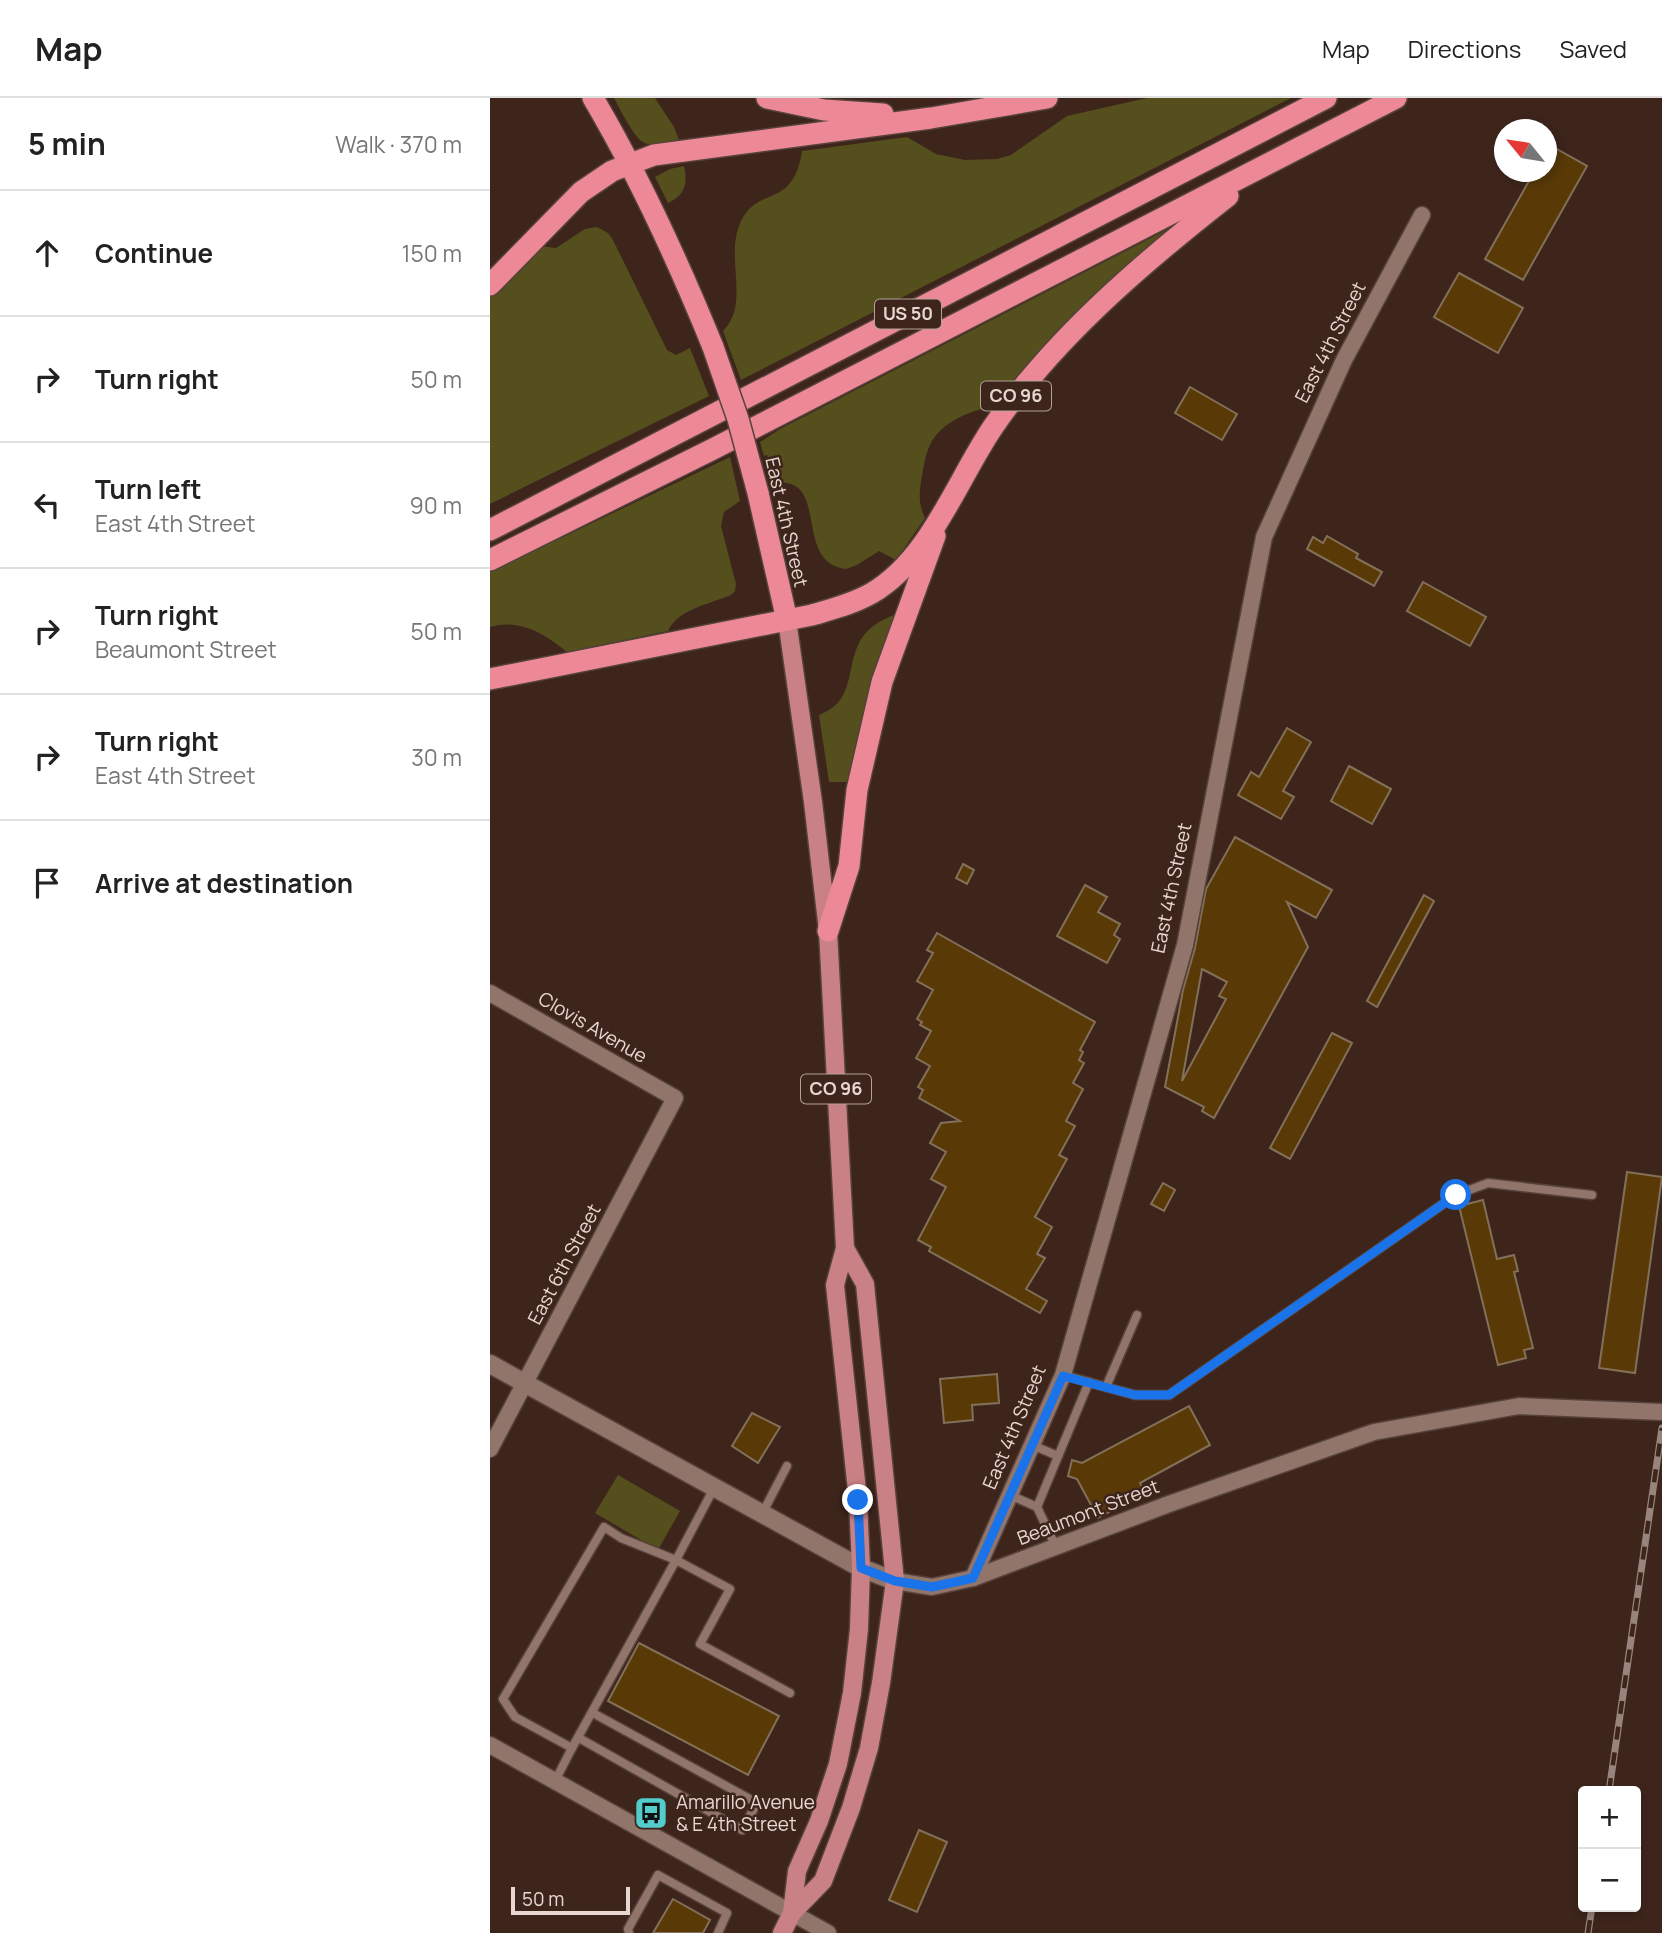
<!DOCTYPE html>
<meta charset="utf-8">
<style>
:root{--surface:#fff;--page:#f6f6f6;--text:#222;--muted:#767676;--line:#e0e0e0}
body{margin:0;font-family:Manrope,sans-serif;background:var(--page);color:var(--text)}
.controls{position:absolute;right:21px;bottom:21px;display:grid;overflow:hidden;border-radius:7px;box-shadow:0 4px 10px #0003}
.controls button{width:63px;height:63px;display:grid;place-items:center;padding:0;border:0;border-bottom:2px solid var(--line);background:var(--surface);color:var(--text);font:35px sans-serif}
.compass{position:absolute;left:1004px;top:21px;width:63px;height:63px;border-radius:50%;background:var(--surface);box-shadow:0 4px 10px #0003;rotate:300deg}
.scale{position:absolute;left:21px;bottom:18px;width:119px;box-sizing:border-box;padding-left:7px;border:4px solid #e7d7d0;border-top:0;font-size:19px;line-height:24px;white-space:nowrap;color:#e7d7d0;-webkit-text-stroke:5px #3d251c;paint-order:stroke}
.stop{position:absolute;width:21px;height:21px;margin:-16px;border:5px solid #1a73e8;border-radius:50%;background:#fff}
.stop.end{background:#1a73e8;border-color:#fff;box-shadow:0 2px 7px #0008}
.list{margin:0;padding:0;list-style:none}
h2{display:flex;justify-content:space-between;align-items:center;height:91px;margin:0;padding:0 28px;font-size:30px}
h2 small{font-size:23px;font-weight:400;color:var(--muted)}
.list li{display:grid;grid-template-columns:46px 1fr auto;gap:21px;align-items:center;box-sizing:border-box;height:126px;padding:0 28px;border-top:2px solid var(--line)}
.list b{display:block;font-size:26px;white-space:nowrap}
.list p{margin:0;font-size:23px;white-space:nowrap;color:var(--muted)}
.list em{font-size:23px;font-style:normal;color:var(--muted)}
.icon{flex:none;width:38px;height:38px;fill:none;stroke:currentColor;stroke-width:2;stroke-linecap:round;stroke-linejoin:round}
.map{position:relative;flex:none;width:1172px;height:1835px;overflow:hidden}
header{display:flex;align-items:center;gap:42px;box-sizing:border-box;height:98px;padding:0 35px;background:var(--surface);border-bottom:2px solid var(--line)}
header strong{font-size:33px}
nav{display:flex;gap:38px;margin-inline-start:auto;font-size:24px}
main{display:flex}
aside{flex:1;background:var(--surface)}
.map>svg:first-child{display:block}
.green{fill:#544f1d}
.building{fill:#593a07;stroke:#827059;stroke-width:2;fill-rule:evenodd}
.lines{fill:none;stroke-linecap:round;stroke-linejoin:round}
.lane-casing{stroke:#56423b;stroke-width:11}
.street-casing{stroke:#56423b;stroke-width:19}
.secondary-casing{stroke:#56423b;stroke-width:21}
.primary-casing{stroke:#56423b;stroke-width:21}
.highway-casing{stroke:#56423b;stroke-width:24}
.lane{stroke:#92756a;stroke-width:8}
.street{stroke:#92756a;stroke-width:16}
.secondary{stroke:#92756a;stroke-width:18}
.primary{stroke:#c98185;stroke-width:18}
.highway{stroke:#ed8997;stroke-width:21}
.rail-casing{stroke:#98847c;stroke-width:7}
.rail{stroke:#3d251c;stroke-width:4.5;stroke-dasharray:13;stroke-linecap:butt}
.highway-bridge-casing{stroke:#56423b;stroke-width:24;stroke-linecap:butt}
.highway-bridge{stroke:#ed8997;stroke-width:21}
.route{stroke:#1a73e8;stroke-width:9}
.labels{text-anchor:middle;stroke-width:5;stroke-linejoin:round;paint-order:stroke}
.shield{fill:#3d251c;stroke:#b4a29a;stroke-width:2}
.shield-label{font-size:18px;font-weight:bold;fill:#e7d7d0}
.street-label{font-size:19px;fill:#e7d7d0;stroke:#3d251c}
.poi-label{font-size:19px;fill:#e7d7d0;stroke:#3d251c;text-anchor:start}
</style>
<header>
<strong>Map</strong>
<nav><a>Map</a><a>Directions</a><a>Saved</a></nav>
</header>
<main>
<aside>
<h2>5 min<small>Walk · 370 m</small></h2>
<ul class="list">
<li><svg class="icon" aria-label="ahead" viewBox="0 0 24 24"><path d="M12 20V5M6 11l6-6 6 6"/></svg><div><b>Continue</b></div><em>150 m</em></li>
<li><svg class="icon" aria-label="right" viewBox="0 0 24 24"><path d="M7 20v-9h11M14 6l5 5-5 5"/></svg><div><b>Turn right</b></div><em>50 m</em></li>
<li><svg class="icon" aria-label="left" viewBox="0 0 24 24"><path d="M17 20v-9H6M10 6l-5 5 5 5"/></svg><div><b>Turn left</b><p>East 4th Street</p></div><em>90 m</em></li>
<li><svg class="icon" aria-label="right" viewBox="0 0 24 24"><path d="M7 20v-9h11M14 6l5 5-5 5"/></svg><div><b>Turn right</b><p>Beaumont Street</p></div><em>50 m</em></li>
<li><svg class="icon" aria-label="right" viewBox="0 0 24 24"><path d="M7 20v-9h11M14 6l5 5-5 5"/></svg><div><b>Turn right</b><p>East 4th Street</p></div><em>30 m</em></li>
<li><svg class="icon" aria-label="arrive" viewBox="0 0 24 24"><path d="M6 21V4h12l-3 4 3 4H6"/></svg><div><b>Arrive at destination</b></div></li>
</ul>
</aside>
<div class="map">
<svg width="1172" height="1835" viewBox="0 0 1172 1835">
<rect width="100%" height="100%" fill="#3d251c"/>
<!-- green -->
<g class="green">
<path d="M124 0H165L184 29 189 42C179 44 165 49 155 45 145 42 130 11 124 0Z"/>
<path d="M657 0H801L251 282 233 233C260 207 236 161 249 128 265 85 303 114 312 53L417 39 446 56 475 62 507 61 521 57 577 18Z"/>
<path d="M194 68C198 86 195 97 178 105L165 79 180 71Z"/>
<path d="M688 126 524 283 503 309C480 312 450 325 440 347 435 357 434 368 432 378 429 395 428 405 435 420L406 462 389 453 367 467 356 471C312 466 330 407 307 389 300 384 293 385 285 383L277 357 274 358 270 344 290 331Z"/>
<path d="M107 129 118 135 123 142 177 252 186 257 200 250 219 298 0 406V198L49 148 66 150 95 131Z"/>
<path d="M240 359 250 403 234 414 231 428 246 486 245 493 241 497C220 506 188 511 178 533L77 554C55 536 30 520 0 529V474Z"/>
<path d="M406 516 362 684H339L329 617C364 604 356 574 368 547 375 531 390 522 406 516Z"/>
<path d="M128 1377 190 1413 168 1452 105 1415Z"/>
</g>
<!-- building -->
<g class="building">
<path d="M1056 45 1097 68 1033 182 995 161 1044 74H1056Z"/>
<path d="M969 175 1033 210 1008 255 944 219Z"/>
<path d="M700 289 747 316 732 342 685 315Z"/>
<path d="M837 438 868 456 866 460 892 474 884 488 817 451 823 439 833 445Z"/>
<path d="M933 484 996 519 980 548 917 513Z"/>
<path d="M797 630 821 644 793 693 804 699 791 721 748 697 761 674 769 679Z"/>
<path d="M859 668 901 691 882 726 841 703Z"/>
<path d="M745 739 842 792 826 820 797 804 818 849 724 1020 712 1013 714 1009 675 989 693 892 705 850 716 791ZM712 871 737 884 729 898 736 901 692 983Z"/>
<path d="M473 766 484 772 477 786 466 780Z"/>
<path d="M595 787 617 799 608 814 630 826 624 837 630 841 617 865 567 838Z"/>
<path d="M934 797 944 803 887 909 877 903Z"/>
<path d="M447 835 605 924 590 952 593 954 589 962 594 965 583 985 593 991 576 1023 585 1028 569 1057 577 1061 545 1119 562 1129 547 1156 555 1160 536 1191 557 1203 550 1215 439 1153 441 1149 428 1142 456 1089 441 1081 456 1054 440 1045 451 1025 470 1023 429 1000 433 992 428 989 440 968 426 960 441 933 430 927 432 924 427 921 443 892 427 883 443 855 437 852Z"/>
<path d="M842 935 862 945 800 1061 780 1050Z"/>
<path d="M1137 1074 1172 1079 1145 1275 1109 1270Z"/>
<path d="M673 1085 685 1092 674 1113 661 1106Z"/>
<path d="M993 1102 1007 1161 1024 1157 1028 1173 1024 1174 1043 1250 1034 1252 1036 1260 1008 1267 969 1108Z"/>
<path d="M507 1276 509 1305 482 1307 483 1322 454 1325 450 1281Z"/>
<path d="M699 1308 720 1347 650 1385 655 1395 608 1420 587 1381 578 1378 582 1362 592 1365Z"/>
<path d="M262 1315 290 1329 268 1365 242 1348Z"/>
<path d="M149 1545 289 1618 258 1677 118 1603Z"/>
<path d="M429 1732 457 1744 427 1814 399 1802Z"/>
<path d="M183 1801 220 1822 213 1835H163Z"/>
</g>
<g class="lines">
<defs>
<g id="lane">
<path d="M573 1277 616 1289 647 1217"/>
<path d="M616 1289 645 1297H679L966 1097 998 1085 1102 1097"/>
<path d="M542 1347 568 1358"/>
<path d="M224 1390 186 1462 240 1491 210 1546 300 1595"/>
<path d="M520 1397 547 1409"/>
<path d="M272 1416 297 1368"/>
<path d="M114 1429 131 1440 186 1462 82 1650 25 1619 13 1601Z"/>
<path d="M566 1449 547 1409 599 1284"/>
<path d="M89 1640 252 1732 267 1705 103 1615"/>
<path d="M65 1683 82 1650"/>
<path d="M139 1835 138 1831 168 1777 237 1815 228 1835"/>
</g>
<g id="street">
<path d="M0 895 185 1000 0 1351"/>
<path d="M483 1480 573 1277 695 847 774 439 854 262 932 117"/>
<path d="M405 1483 442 1489 483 1480 679 1406 884 1334 1029 1308 1172 1314"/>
<path d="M0 1647 338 1835"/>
</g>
<path id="secondary" d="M0 1266 371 1470 405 1483"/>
<g id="primary">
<path d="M297 522 323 704 338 833 355 1150 345 1187 368 1402 371 1470 369 1531 362 1595 348 1666 329 1723 307 1773 302 1815"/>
<path d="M292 1835 302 1815 333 1783 361 1710 379 1650 391 1585 405 1483 375 1186 355 1150"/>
</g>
<g id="highway">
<path d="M103 0C150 80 188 163 223 249"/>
<path d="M277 0 334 12 393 16"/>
<path d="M0 187 91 94 122 73 164 57 441 20 557 0"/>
<path d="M268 395 297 522"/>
<path d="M0 432 836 0"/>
<path d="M0 462 223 351 906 0"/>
<path d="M0 581 322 517C342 511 363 506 382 495 440 461 467 382 503 329 514 313 526 297 539 282 596 213 668 153 738 98"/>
<path d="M338 833 359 768 367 692 392 584 445 438"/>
</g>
</defs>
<!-- lane casing -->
<use href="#lane" class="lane-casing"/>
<!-- street casing -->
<use href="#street" class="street-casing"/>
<!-- secondary casing -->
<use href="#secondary" class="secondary-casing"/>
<!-- primary casing -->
<use href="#primary" class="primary-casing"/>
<!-- highway casing -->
<use href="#highway" class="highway-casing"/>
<!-- lane -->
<use href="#lane" class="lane"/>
<!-- street -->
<use href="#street" class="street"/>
<!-- secondary -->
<use href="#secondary" class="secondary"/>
<!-- primary -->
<use href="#primary" class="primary"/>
<!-- highway -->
<use href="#highway" class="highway"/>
<defs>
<g id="rail">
<path d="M1119 1693 1172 1330"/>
<path d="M1098 1835 1102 1809"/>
</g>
</defs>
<!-- rail casing -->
<use href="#rail" class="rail-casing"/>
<!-- rail -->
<use href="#rail" class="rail"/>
<defs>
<path id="highway-bridge" d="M223 249 248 321 268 395"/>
</defs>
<!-- highway-bridge casing -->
<use href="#highway-bridge" class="highway-bridge-casing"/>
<!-- highway-bridge -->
<use href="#highway-bridge" class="highway-bridge"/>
</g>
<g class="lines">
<!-- route -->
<path class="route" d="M368 1402 371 1470 405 1483 442 1489 483 1480 573 1278 645 1297H679L966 1097"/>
</g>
<!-- icons -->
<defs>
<symbol id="bus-square" viewBox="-11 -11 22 22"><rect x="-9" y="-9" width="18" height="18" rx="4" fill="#52cdcc" stroke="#3d251c"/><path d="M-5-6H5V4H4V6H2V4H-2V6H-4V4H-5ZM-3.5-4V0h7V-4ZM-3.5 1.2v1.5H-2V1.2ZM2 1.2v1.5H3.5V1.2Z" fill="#111"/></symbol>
</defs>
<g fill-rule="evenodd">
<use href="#bus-square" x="142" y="1696" width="38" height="38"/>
</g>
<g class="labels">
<!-- shield labels -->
<g class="shield">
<rect x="385" y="201.5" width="66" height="29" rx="5"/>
<rect x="491" y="283.5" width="70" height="29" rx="5"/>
<rect x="311" y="976.5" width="70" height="29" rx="5"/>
</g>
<g class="shield-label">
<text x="418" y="222">US 50</text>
<text x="526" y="304">CO 96</text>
<text x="346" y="997">CO 96</text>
</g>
<!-- street labels -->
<g class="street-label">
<text transform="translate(840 244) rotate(-63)" y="7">East 4th Street</text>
<text transform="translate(297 424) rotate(77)" y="7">East 4th Street</text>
<text transform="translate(681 790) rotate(-78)" y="7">East 4th Street</text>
<text transform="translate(103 929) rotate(30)" y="7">Clovis Avenue</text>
<text transform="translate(74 1166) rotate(-62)" y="7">East 6th Street</text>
<text transform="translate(524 1329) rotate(-67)" y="7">East 4th Street</text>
<text transform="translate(598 1414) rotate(-21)" y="7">Beaumont Street</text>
</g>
<!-- poi labels -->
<g class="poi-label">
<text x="186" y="1711">Amarillo Avenue<tspan x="186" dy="22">&amp; E 4th Street</tspan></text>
</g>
</g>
</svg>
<div class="controls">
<button>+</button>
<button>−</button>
</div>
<svg class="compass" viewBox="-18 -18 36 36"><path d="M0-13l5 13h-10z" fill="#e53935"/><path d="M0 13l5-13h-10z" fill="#767676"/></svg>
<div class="scale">50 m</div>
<div class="stop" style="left:966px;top:1097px"></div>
<div class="stop end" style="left:368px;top:1402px"></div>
</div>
</main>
